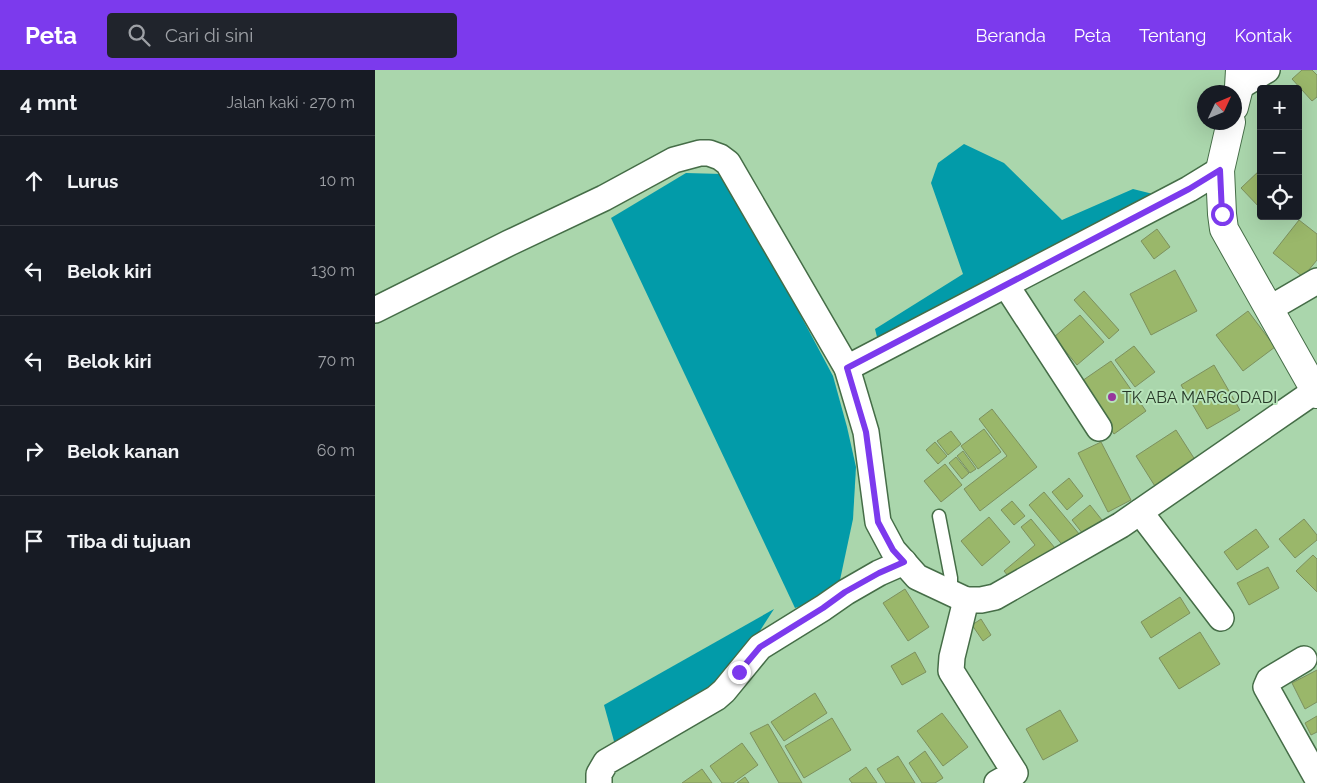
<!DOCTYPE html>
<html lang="id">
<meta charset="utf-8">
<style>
:root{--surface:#171b24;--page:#20242c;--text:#f1f3f6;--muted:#9ea1a6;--line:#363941;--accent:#7c3aed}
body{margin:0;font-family:Raleway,sans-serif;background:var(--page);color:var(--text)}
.controls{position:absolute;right:15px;top:15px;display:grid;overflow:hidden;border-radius:5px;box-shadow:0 5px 20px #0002}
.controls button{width:45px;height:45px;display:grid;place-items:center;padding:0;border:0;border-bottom:1px solid var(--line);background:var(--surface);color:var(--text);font:25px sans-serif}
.compass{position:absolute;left:822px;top:15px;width:45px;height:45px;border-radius:50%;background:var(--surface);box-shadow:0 5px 20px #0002;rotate:46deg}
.stop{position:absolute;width:15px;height:15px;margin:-11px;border:4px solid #7c3aed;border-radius:50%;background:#fff}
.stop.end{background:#7c3aed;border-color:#fff;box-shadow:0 1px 5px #0008}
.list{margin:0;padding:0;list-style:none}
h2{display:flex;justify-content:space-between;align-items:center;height:65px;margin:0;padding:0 20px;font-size:21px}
h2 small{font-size:16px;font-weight:400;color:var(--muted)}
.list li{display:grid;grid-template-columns:32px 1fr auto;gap:15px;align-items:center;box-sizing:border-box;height:90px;padding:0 20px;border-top:1px solid var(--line)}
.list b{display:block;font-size:19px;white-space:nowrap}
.list em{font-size:16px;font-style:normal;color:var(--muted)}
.icon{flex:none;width:28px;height:28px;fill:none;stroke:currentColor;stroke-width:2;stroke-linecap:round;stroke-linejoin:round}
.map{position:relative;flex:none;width:942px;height:713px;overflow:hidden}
header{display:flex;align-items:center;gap:30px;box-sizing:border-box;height:70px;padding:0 25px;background:var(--accent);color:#fff}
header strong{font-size:24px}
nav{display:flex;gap:28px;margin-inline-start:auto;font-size:18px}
.search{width:350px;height:45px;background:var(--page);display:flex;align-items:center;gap:12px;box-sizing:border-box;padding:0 18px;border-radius:5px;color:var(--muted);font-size:19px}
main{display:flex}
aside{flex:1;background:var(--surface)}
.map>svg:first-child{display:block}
.water{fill:#029ba9}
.building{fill:#9ab76a;stroke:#7c905e}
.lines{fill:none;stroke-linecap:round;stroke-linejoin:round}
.lane-casing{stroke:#456d47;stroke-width:15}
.street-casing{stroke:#456d47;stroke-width:28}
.secondary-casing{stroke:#456d47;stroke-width:30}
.lane{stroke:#fff;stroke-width:12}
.street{stroke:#fff;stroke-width:25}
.secondary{stroke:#fff;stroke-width:28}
.route{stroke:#7c3aed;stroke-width:6}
.poi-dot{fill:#97359c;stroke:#b7e3b9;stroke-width:2}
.labels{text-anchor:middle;stroke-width:4;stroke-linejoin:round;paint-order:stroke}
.poi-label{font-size:16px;fill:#263727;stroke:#b7e3b9;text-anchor:start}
</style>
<header>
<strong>Peta</strong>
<div class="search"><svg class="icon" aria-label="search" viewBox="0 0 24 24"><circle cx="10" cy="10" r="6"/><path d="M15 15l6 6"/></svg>Cari di sini</div>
<nav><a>Beranda</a><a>Peta</a><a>Tentang</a><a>Kontak</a></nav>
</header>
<main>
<aside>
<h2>4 mnt<small>Jalan kaki · 270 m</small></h2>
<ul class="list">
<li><svg class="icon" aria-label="ahead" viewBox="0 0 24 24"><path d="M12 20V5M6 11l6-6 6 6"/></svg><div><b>Lurus</b></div><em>10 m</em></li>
<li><svg class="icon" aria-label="left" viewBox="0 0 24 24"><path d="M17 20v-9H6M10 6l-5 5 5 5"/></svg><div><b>Belok kiri</b></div><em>130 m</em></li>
<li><svg class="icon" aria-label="left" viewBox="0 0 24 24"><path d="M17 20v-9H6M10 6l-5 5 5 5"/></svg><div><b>Belok kiri</b></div><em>70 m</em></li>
<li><svg class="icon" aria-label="right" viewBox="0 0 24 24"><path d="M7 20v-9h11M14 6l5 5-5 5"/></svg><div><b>Belok kanan</b></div><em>60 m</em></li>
<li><svg class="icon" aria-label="arrive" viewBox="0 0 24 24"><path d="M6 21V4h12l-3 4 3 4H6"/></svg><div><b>Tiba di tujuan</b></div></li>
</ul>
</aside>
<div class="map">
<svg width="942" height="713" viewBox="0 0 942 713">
<rect width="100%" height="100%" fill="#aad6ac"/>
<!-- water -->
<g class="water">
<path d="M589 74 629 93 687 150 758 119 782 125 503 271 500 259 588 204 556 113 563 93Z"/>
<path d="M311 103 347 104 409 214 458 306 472 357 481 397 478 449 462 524 420 538 236 148Z"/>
<path d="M399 539 344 624 242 682 229 635Z"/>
</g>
<!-- building -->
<g class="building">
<path d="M927 0H937L942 5V27L937 31 917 9Z"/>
<path d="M886 99V139L866 118Z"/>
<path d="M924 150 942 164V190L928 207 898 183Z"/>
<path d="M782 159 795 177 779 189 766 171Z"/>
<path d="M800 200 822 241 776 265 755 224Z"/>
<path d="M709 221 744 260 734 269 699 230Z"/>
<path d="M873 241 900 277 868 301 841 265Z"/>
<path d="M705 245 729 272 702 295 679 267Z"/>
<path d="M759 276 780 302 760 317 740 290Z"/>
<path d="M736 291 771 341 739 364 704 313Z"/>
<path d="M839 295 865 340 832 359 806 315Z"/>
<path d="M617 339 662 397 605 441 589 419 632 386 604 349Z"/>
<path d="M609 359 626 382 603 399 586 376Z"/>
<path d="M801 360 824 396 783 421 761 386Z"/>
<path d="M576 361 586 374 573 385 562 371Z"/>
<path d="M560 372 572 386 563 394 551 380Z"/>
<path d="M726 372 756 430 733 442 703 383Z"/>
<path d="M588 381 601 399 595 403 582 386Z"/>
<path d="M581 387 594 403 587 409 574 393Z"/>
<path d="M570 394 587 415 566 432 549 411Z"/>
<path d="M694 408 708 426 692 440 677 422Z"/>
<path d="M669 422 705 465 690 478 654 435Z"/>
<path d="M637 431 650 446 639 455 626 440Z"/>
<path d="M715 435 727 450 708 464 697 450Z"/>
<path d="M614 447 635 472 607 496 586 471Z"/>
<path d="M656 449 680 478 638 512 629 501 660 475 646 457Z"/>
<path d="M929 449 942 465V470L920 488 904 469Z"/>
<path d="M881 459 894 477 862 500 849 482Z"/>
<path d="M938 485 942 489V522L921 501Z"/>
<path d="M893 497 904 518 874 535 862 513Z"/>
<path d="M530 519 554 557 533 571 508 533Z"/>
<path d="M805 527 815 543 776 568 766 552Z"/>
<path d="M606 549 616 565 608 571 597 555Z"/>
<path d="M825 562 845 594 804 619 784 588Z"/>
<path d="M540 582 551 602 527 615 516 596Z"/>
<path d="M942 600V632L930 639 917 613Z"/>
<path d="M440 623 452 643 409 671 396 652Z"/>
<path d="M685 640 703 671 668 690 651 659Z"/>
<path d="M567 643 593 677 568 696 542 661Z"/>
<path d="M942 646V662L936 665 930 653Z"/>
<path d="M457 648 476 680 429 708 410 676Z"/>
<path d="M393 654 427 713H404L375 663Z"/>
<path d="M367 673 383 695 358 713H347L335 696Z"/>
<path d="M550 681 568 708 560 713H547L534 693Z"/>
<path d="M523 686 540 713H511L502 699Z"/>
<path d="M491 697 502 713H477L474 709Z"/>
<path d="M327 699 337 713H307Z"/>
<path d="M370 707 374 713H362Z"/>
</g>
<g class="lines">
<defs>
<path id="lane" d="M564 446 576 508V523"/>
<g id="street">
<path d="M864 17 892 0"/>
<path d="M631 215 724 358"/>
<path d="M894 239 942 211"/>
<path d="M0 240 134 173 229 128 299 90 325 83H334L345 87 353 93 472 298 491 362 503 452 518 480 542 507 591 530"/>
<path d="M472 298 814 119 845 100"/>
<path d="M765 442 846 548"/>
<path d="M929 589 894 610 891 617 942 708"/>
<path d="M224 713V704L231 692 341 628 349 621 385 577 448 538 471 522 504 503 529 492"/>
<path d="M622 713 640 703 576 601 577 587 591 530H606L620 527 746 455 940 321"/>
</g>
<g id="secondary">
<path d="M859 37 864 17 865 0"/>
<path d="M856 52 845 100 847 144 849 159 942 324"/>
</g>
</defs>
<!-- lane casing -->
<use href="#lane" class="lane-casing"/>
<!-- street casing -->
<use href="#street" class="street-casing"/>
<!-- secondary casing -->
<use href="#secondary" class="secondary-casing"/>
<!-- lane -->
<use href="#lane" class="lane"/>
<!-- street -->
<use href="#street" class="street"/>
<!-- secondary -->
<use href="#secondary" class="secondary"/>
</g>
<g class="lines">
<!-- route -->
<path class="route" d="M364 602 385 577 448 538 470 522 504 503 529 492 518 480 503 452 491 362 472 298 814 119 845 100 847 144"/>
</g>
<!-- markers -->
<circle class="poi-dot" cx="737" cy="327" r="5"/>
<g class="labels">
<!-- poi labels -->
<g class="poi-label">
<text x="747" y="333">TK ABA MARGODADI</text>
</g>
</g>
</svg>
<div class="controls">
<button>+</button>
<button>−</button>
<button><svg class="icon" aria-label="locate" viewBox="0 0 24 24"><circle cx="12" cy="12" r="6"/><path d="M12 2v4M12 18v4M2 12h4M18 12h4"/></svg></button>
</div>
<svg class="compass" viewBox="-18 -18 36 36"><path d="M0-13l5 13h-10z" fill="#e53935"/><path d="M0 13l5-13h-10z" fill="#9ea1a6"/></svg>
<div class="stop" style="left:847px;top:144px"></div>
<div class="stop end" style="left:364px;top:602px"></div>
</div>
</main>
